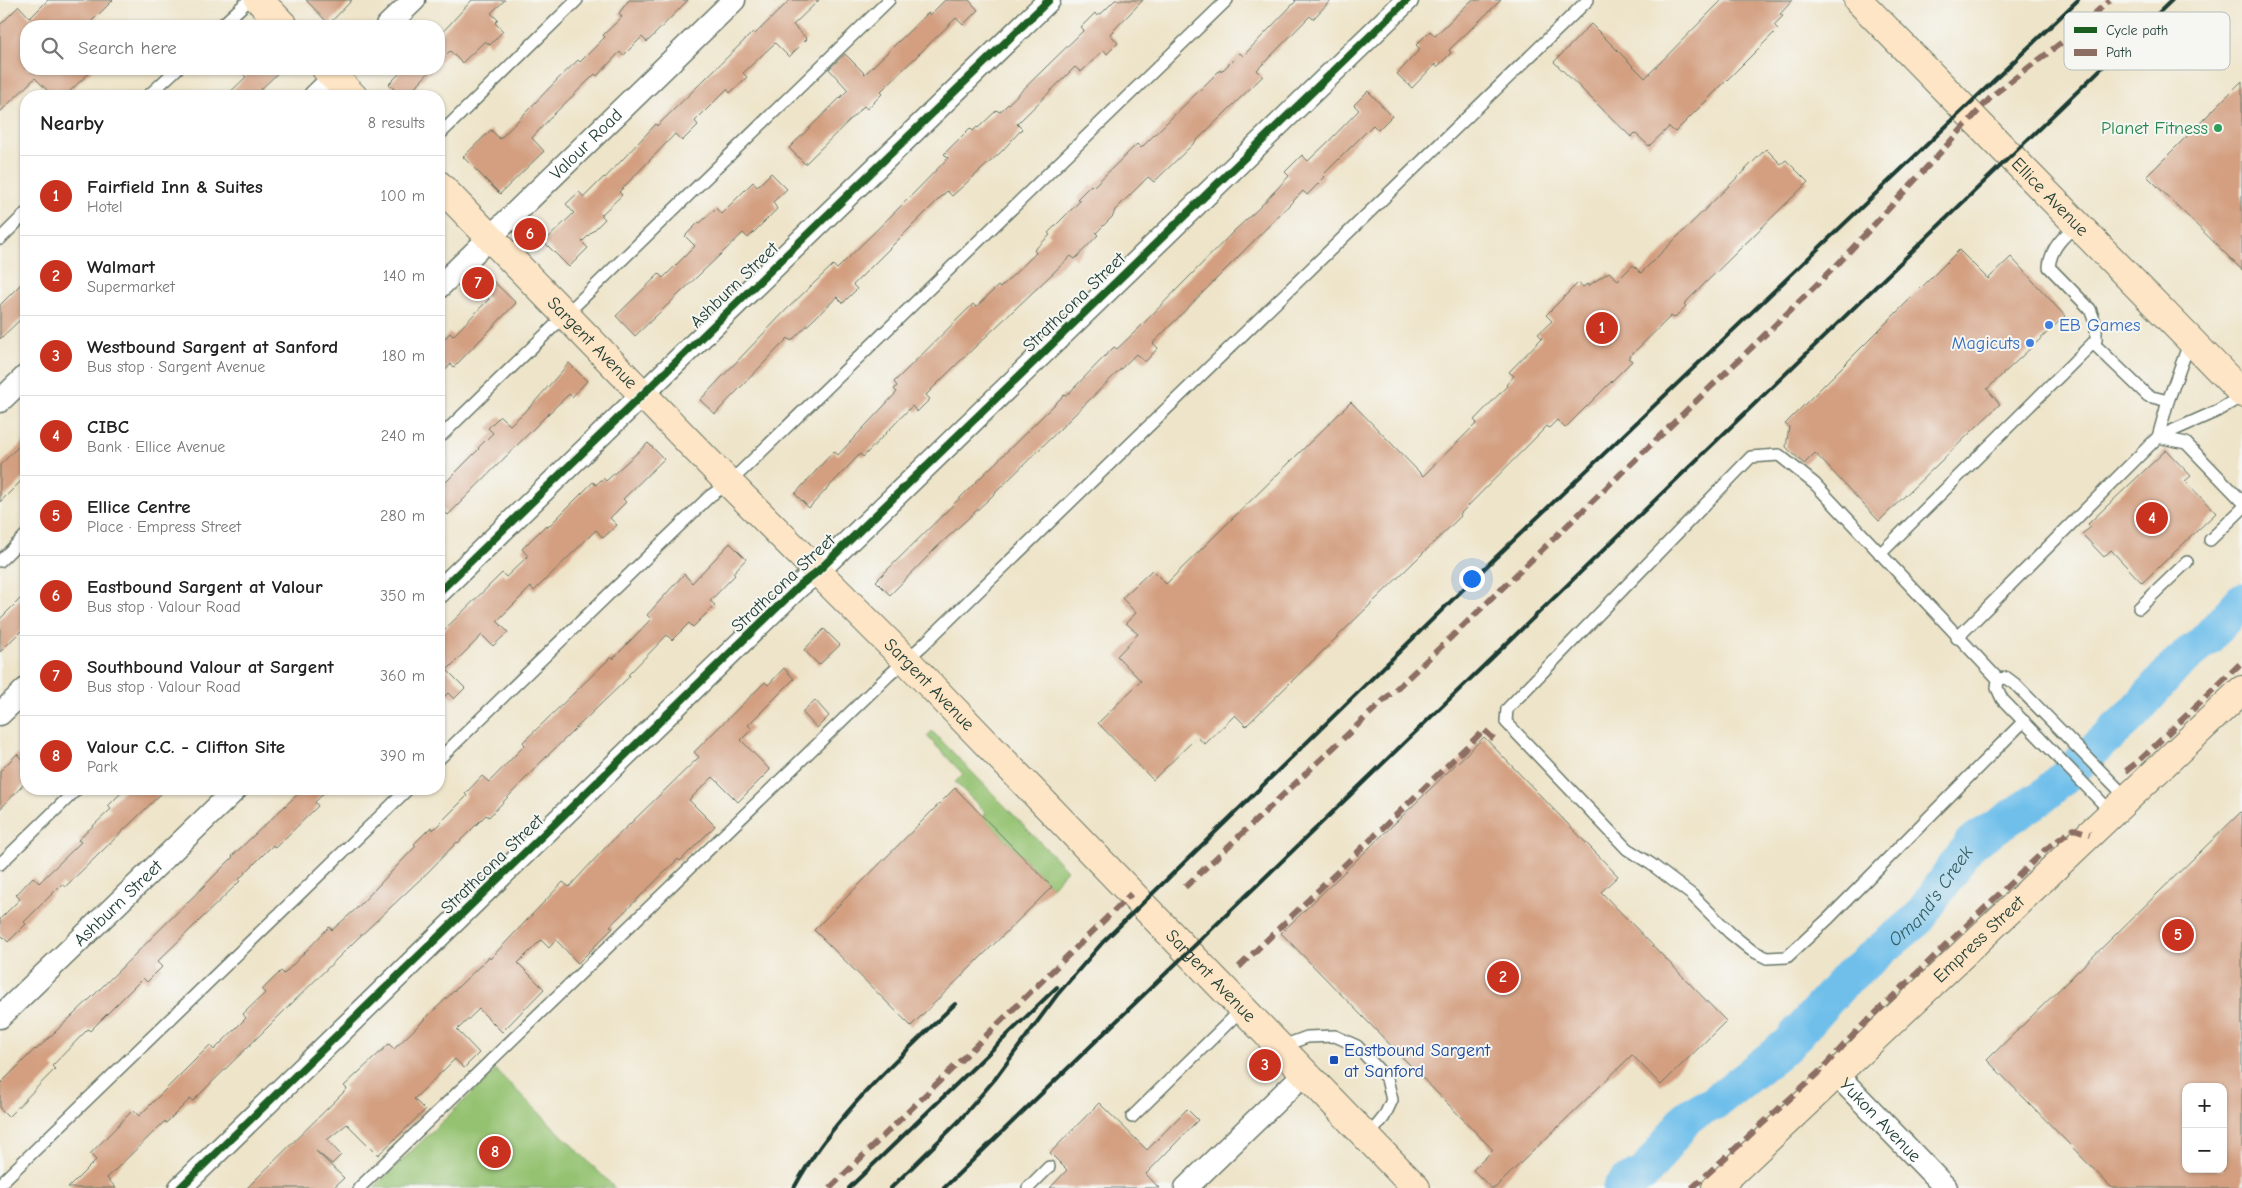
<!DOCTYPE html>
<meta charset="utf-8">
<style>
:root{--surface:#fff;--page:#f2f2f2;--text:#222;--muted:#767676;--line:#e0e0e0;--accent:#c8321e}
body{margin:0;font-family:"Comic Neue",sans-serif;background:var(--page);color:var(--text)}
.controls{position:absolute;right:15px;bottom:15px;display:grid;overflow:hidden;border-radius:10px;box-shadow:0 1px 4px #0004}
.controls button{width:45px;height:45px;display:grid;place-items:center;padding:0;border:0;border-bottom:1px solid var(--line);background:var(--surface);color:var(--text);font:25px sans-serif}
.you{position:absolute;left:1471px;top:578px;width:18px;height:18px;margin:-12px;border:4px solid #fff;border-radius:50%;background:#1a73e8;box-shadow:0 0 0 8px #1a73e833}
.badge{display:grid;place-items:center;width:32px;height:32px;border-radius:50%;background:var(--accent);color:#fff;font-size:16px;font-weight:700}
.pin{position:absolute;translate:-50% -50%;border:2px solid #fff;box-shadow:0 1px 5px #0006}
.list{margin:0;padding:0;list-style:none}
h2{display:flex;justify-content:space-between;align-items:center;height:65px;margin:0;padding:0 20px;font-size:21px}
h2 small{font-size:16px;font-weight:400;color:var(--muted)}
.list li{display:grid;grid-template-columns:32px 1fr auto;gap:15px;align-items:center;box-sizing:border-box;height:80px;padding:0 20px;border-top:1px solid var(--line)}
.list b{display:block;font-size:19px;white-space:nowrap}
.list p{margin:0;font-size:16px;white-space:nowrap;color:var(--muted)}
.list em{font-size:16px;font-style:normal;color:var(--muted)}
.icon{flex:none;width:28px;height:28px;fill:none;stroke:currentColor;stroke-width:2;stroke-linecap:round;stroke-linejoin:round}
.map{position:relative;flex:none;width:2242px;height:1188px;overflow:hidden}
.search{position:absolute;background:var(--surface);box-shadow:0 1px 4px #0004;left:20px;top:20px;width:425px;height:55px;display:flex;align-items:center;gap:12px;box-sizing:border-box;padding:0 18px;border-radius:20px;color:var(--muted);font-size:19px}
.panel{position:absolute;background:var(--surface);box-shadow:0 1px 4px #0004;left:20px;top:90px;width:425px;height:705px;border-radius:20px}
.map>svg:first-child{display:block}
.green{fill:#94c271;stroke:#5a8052}
.lines{fill:none;stroke-linecap:round;stroke-linejoin:round}
.river{stroke:#70bfeb;stroke-width:35}
.building{fill:#d39f80;fill-rule:evenodd}
.lane-casing{stroke:#677768;stroke-width:14}
.street-casing{stroke:#677768;stroke-width:25}
.secondary-casing{stroke:#677768;stroke-width:30}
.lane{stroke:#fff;stroke-width:11}
.street{stroke:#fff;stroke-width:22}
.secondary{stroke:#fde5c5;stroke-width:28}
.rail{stroke:#1f3d34;stroke-width:4}
.quiet{stroke:#8d6e63;stroke-width:6;stroke-dasharray:12 6;stroke-linecap:butt}
.cycleway-casing{stroke:#f6f6f2;stroke-width:11}
.cycleway{stroke:#1b5e20;stroke-width:8}
.leisure-dot{fill:#2e9e5b;stroke:#f6f6f2;stroke-width:2}
.shop-dot{fill:#3f7fe0;stroke:#f6f6f2;stroke-width:2}
.transit-dot{fill:#1a4fb4;stroke:#f6f6f2;stroke-width:2}
.labels{text-anchor:middle;stroke-width:4;stroke-linejoin:round;paint-order:stroke}
.leisure-label{font-size:18px;fill:#27864d;stroke:#f6f6f2;text-anchor:end}
.street-label{font-size:18px;fill:#1f3d34;stroke:#f6f6f2}
.shop-label{font-size:18px;fill:#366cbe;stroke:#f6f6f2;text-anchor:start}
.transit-label{font-size:18px;fill:#164399;stroke:#f6f6f2;text-anchor:start}
.water-label{font-size:19px;font-style:italic;fill:#335e62;stroke:#f6f6f2}
.key{fill:#f6f6f2;stroke:#b6beb9;stroke-width:1}
.key-label{font-size:14px;fill:#1f3d34}
</style>
<div class="map">
<svg width="2242" height="1188" viewBox="0 0 2242 1188">
<rect width="100%" height="100%" fill="#f6f6f2"/>
<filter id="ink" filterUnits="userSpaceOnUse"><feTurbulence type="fractalNoise" baseFrequency=".02" numOctaves="2"/><feDisplacementMap in="SourceGraphic" scale="10" xChannelSelector="R" yChannelSelector="G"/><feConvolveMatrix kernelMatrix="1 2 1 2 8 2 1 2 1" color-interpolation-filters="sRGB"/></filter>
<filter id="wash" filterUnits="userSpaceOnUse"><feTurbulence type="fractalNoise" baseFrequency=".0096" numOctaves="4" result="noise"/><feDisplacementMap in="SourceGraphic" scale="20" xChannelSelector="R" yChannelSelector="G"/><feGaussianBlur stdDeviation="1.12" result="paint"/><feColorMatrix in="noise" values="0 0 0 0 0 0 0 0 0 0 0 0 0 0 0 0 0 1.4 0 .05"/><feComposite in="paint" operator="in"/></filter>
<g filter="url(#wash)">
<rect width="100%" height="100%" fill="#eee4c9"/>
<!-- green -->
<g class="green">
<path d="M932 731 1067 870 1052 887 983 817 986 813 955 782 963 774 927 736Z"/>
<path d="M496 1070 615 1188H373Z"/>
</g>
<g class="lines">
<!-- river -->
<path class="river" id="s1" d="M1620 1188 1625 1183 1645 1173 1688 1116 1714 1103 1787 1045 1846 979 1918 919 1971 843 2042 797 2133 714 2176 665 2204 642 2242 600"/>
</g>
<g id="blocks">
<!-- building -->
<g class="building">
<path d="M48 0H113L87 26H26V69H93L65 96H53L35 78 0 112V25L19 6 30 18Z"/>
<path d="M306 0H352L329 24Z"/>
<path d="M472 0H505L491 13 498 20 495 23 503 31 490 45 485 41 462 63 450 51 439 62V36Z"/>
<path d="M629 0H688L647 42 642 37 623 56 620 52 597 76 595 74 552 116 532 138 544 151 500 194 463 157 491 130 500 139 558 79 578 60 580 62 605 37 603 35 622 17 619 13Z"/>
<path d="M790 0H819L793 25 807 39 789 57 775 43 743 73 747 77 730 93 727 89 695 121 698 125 682 141 675 134 619 192 622 195 601 215 605 219 582 242 588 248 569 267 544 242 574 213 566 204 579 192 584 197 604 177 605 178 656 124 657 126 753 32 755 34Z"/>
<path d="M945 0H969L978 10 963 25 956 18 881 91 883 93 867 109 864 106 805 164 789 148 848 90 829 69 845 54 865 74 928 13 930 15Z"/>
<path d="M1115 0H1143L1110 34 1118 43 1107 54 1104 50 1081 72 1075 67 1017 124 1022 129 1001 152 952 196 947 191 853 285 857 289 843 303 837 297 791 341 788 338 715 414 700 400 788 308 833 265 837 269 908 199 948 158 944 154 970 128 973 131 977 127 978 128 997 110 999 112 1002 110 1084 30 1081 27 1095 13 1097 16 1102 13Z"/>
<path d="M1294 0H1331L1313 19 1310 16 1257 70 1263 76 1154 182 1148 177 1115 210 1113 216 1096 233 1098 235 1075 259 1071 256 955 366 926 395 930 399 917 412 912 406 863 457 860 454 809 508 795 494 834 451 838 455 897 392 894 389 897 386 894 382 973 304 976 307 998 286 1000 288 1036 253 1034 250 1050 235 1048 233 1080 201 1077 199 1091 185 1093 187 1137 144 1141 148 1220 70 1221 72 1240 53 1243 56 1296 1Z"/>
<path d="M1472 0H1501L1449 50 1451 53 1437 67 1435 64 1412 88 1397 74 1420 49 1416 45 1430 31 1435 36Z"/>
<path d="M1722 0H1793L1780 14 1783 16 1774 25 1778 29 1675 132 1669 127 1649 146 1635 133 1631 137 1554 62 1591 24 1645 78Z"/>
<path d="M238 69H282L254 96H226L246 77Z"/>
<path d="M404 69H432L407 96H401L389 84Z"/>
<path d="M2242 81V270L2147 176Z"/>
<path d="M1368 91 1392 116 1378 130 1373 125 1323 175 1325 177 1307 195 1303 191 1153 343 1158 348 1145 362 1136 354 988 500 936 548 890 595 876 581 1064 395 1066 396 1114 347 1117 349 1138 329 1234 231 1259 208 1289 176 1285 172 1302 155 1308 161 1329 141 1359 110 1354 105Z"/>
<path d="M1766 149 1781 164 1786 160 1808 182 1684 304 1686 306 1674 318 1671 316 1628 358 1632 361 1565 428 1557 420 1549 428 1547 426 1460 514 1461 516 1246 726 1235 715 1205 744 1197 737 1153 780 1098 723 1141 681 1117 656 1138 634 1126 623 1136 613 1122 598 1152 570 1166 584 1351 402 1423 476 1477 423 1474 420 1507 386 1506 385 1514 376 1509 372 1542 338 1538 334 1552 321 1546 315 1578 283 1583 287 1587 284 1588 286 1609 272 1618 280 1633 265 1641 273Z"/>
<path d="M771 173 787 189 773 202 777 209 748 238 743 233 635 336 616 316 659 274 663 278 695 246 685 236 699 222 700 223 716 208 721 214 753 182 757 187Z"/>
<path d="M1959 250 1988 279 2011 257 2065 316 1987 389 2000 404 1879 521 1815 453 1804 464 1786 447 1789 427 1785 424Z"/>
<path d="M26 279V314L0 339V305Z"/>
<path d="M492 280 516 303 454 367 451 364 439 377V344L450 333 453 336 489 299 481 291Z"/>
<path d="M569 363 587 381 572 397 569 394 548 414 448 515 439 506V489L479 449 478 448 493 433 488 428 500 416 510 425 531 406Z"/>
<path d="M26 439V476L0 502V465Z"/>
<path d="M648 443 664 459 623 499 626 502 610 518 617 525 603 538 596 530 534 591 531 587 497 621 508 632 493 646 482 635 447 670 465 688 454 699 448 693 439 702V635L502 573 506 577 528 556 522 549 546 525 548 527 593 482 596 485 603 478 606 481Z"/>
<path d="M2166 450 2191 476 2185 481 2216 513 2142 583 2111 550 2104 557 2082 534 2091 527 2088 524Z"/>
<path d="M730 543 746 559 733 573 735 575 710 601 715 605 693 627 689 623 672 640 667 635 628 675 630 676 542 761 489 817 486 815 458 843 457 842 428 872 355 941 193 1101 190 1099 166 1123 165 1121 107 1178 116 1188H68L96 1160 90 1154 133 1110 139 1116 210 1045 214 1050 246 1018 243 1014 265 993 262 990 281 971 284 974 329 927 332 930 356 909 416 846 414 844 431 827 433 830 467 796 465 794 482 776 489 782 525 745 523 742 539 727 611 657 613 659 651 619 647 615 684 574 692 583Z"/>
<path d="M26 593V626L0 652V619Z"/>
<path d="M824 629 840 645 819 665 804 650Z"/>
<path d="M784 668 794 679 748 725 752 729 741 740 770 770 738 802 713 777 689 800 715 826 680 861 678 859 610 926 613 928 578 963 556 940 549 948 541 940 518 963 544 989 502 1032 479 1009 457 1030 479 1053 464 1068 455 1059 414 1099 425 1110 395 1139 378 1155 347 1124 327 1140 341 1155 332 1164 316 1151 344 1178 333 1188H247L347 1089 344 1086 389 1044 394 1049 489 957 490 959 563 882 569 887 605 848 699 757 694 752 765 682 768 685Z"/>
<path d="M815 700 829 716 817 728 802 712Z"/>
<path d="M1484 737 1618 876 1601 892 1726 1021 1661 1085 1632 1055 1495 1188H1491L1473 1170 1493 1150 1281 933Z"/>
<path d="M17 754 26 764V782L0 809V771Z"/>
<path d="M955 788 1052 887 911 1026 814 930Z"/>
<path d="M125 789H166L65 887 62 884 24 922 26 924 8 942 0 934V919L20 899 16 895 33 877 39 883 81 842 78 840 111 809 108 806Z"/>
<path d="M303 789H328L315 802 318 806 275 848 273 845 239 879 240 881 157 962 162 967 147 982 143 978 90 1031 88 1029 52 1066 55 1069 8 1117 0 1109V1084L35 1049 36 1050 91 998 233 857 232 856Z"/>
<path d="M2242 811V1188H2112L1987 1060ZM2186 1087H2223V1169H2186Z"/>
<path d="M1099 1103 1147 1150 1187 1109 1198 1120 1146 1174 1159 1188H1050L1067 1170 1050 1153Z"/>
</g>
</g>
</g>
<g filter="url(#ink)">
<use href="#blocks" fill-opacity="0" stroke="#677768" stroke-width="1"/>
<g class="lines">
<defs>
<g id="lane">
<path d="M221 26 249 0"/>
<path d="M148 96 177 69"/>
<path d="M439 135 577 0"/>
<path d="M0 239 26 213"/>
<path d="M2093 343 2148 396 2168 401"/>
<path d="M2158 437 2186 443 2242 501"/>
<path d="M2158 437 2168 401 2190 341"/>
<path d="M439 438 889 0"/>
<path d="M2210 540 2242 509"/>
<path d="M1880 554 2096 340V325L2090 309 2049 267C2051 247 2064 236 2078 224"/>
<path d="M0 561 26 535"/>
<path d="M2139 608 2187 562"/>
<path d="M1957 638 2158 437 2217 411 2242 396"/>
<path d="M1998 679 2007 678 2015 684 2128 799"/>
<path d="M2024 721 1829 918 1787 957 1767 958 1751 950 1730 933 1692 895 1651 864 1627 849 1506 722 1507 709 1751 457 1779 455 1815 484 1998 679 1997 688 2002 699 2112 813"/>
<path d="M439 759 710 496 729 483 1227 0"/>
<path d="M0 864 77 789"/>
<path d="M1280 1047 1307 1037 1335 1036 1357 1046 1387 1079 1392 1100 1384 1117 1367 1138"/>
<path d="M1132 1117 1242 1009"/>
<path d="M0 1184 408 789"/>
<path d="M359 1188 888 676 922 646 1588 0"/>
<path d="M1028 1188 1049 1167"/>
</g>
<g id="street">
<path d="M387 26 414 0"/>
<path d="M315 96 343 69"/>
<path id="s2" d="M439 287 734 0"/>
<path d="M0 401 26 376"/>
<path d="M439 592 1049 0"/>
<path d="M0 714 26 689"/>
<path id="s3" d="M0 1017 236 789"/>
<path id="s4" d="M1836 1074 1946 1188"/>
<path d="M180 1188 799 586 818 571 1407 0"/>
<path d="M1186 1188 1304 1074"/>
</g>
<g id="secondary">
<path d="M259 0 284 26"/>
<path id="s5" d="M1858 0 2242 393"/>
<path d="M326 69 353 96"/>
<path id="s6" d="M439 185 729 483 907 661 1416 1188"/>
<path id="s7" d="M1716 1188 2242 690"/>
</g>
</defs>
<!-- lane casing -->
<use href="#lane" class="lane-casing"/>
<!-- street casing -->
<use href="#street" class="street-casing"/>
<!-- secondary casing -->
<use href="#secondary" class="secondary-casing"/>
<!-- lane -->
<use href="#lane" class="lane"/>
<!-- street -->
<use href="#street" class="street"/>
<!-- secondary -->
<use href="#secondary" class="secondary"/>
<!-- rail -->
<g class="rail">
<path d="M794 1188C833 1116 896 1061 955 1004"/>
<path d="M849 1188 1057 987"/>
<path d="M891 1188 958 1122 995 1079 1057 995 1103 942 1493 560 2078 0"/>
<path d="M944 1188 2172 0"/>
</g>
<!-- quiet -->
<g class="quiet">
<path d="M2126 771 2139 761 2242 662"/>
<path d="M1185 887 1462 627 1836 266 1994 94 2061 43 2110 0"/>
<path d="M1239 967 1484 730 1496 741"/>
<path d="M830 1188 1131 894"/>
<path d="M1692 1188 1819 1072 1857 1031 2046 849 2074 829 2090 834"/>
</g>
<defs>
<g id="cycleway">
<path d="M439 592 1049 0"/>
<path d="M180 1188 799 586 818 571 1407 0"/>
</g>
</defs>
<!-- cycleway casing -->
<use href="#cycleway" class="cycleway-casing"/>
<!-- cycleway -->
<use href="#cycleway" class="cycleway"/>
</g>
</g>
<!-- markers -->
<circle class="leisure-dot" cx="2218" cy="128" r="5"/>
<g class="shop-dot">
<circle cx="2049" cy="325" r="5"/>
<circle cx="2030" cy="343" r="5"/>
</g>
<rect class="transit-dot" x="1329" y="1055" width="10" height="10" rx="2.5"/>
<g class="labels">
<!-- leisure labels -->
<g class="leisure-label">
<text x="2208" y="134">Planet Fitness</text>
</g>
<!-- street labels -->
<g class="street-label">
<text dy="6" stroke="none"><textPath href="#s2" startOffset="205">Valour Road</textPath></text>
<text dy="6" stroke="none"><textPath href="#s5" startOffset="275">Ellice Avenue</textPath></text>
<text transform="translate(734 285) rotate(-44)" y="6">Ashburn Street</text>
<text transform="translate(1074 302) rotate(-44)" y="6">Strathcona Street</text>
<text dy="6" stroke="none"><textPath href="#s6" startOffset="220">Sargent Avenue</textPath></text>
<text transform="translate(783 583) rotate(-43)" y="6">Strathcona Street</text>
<text dy="6" stroke="none"><textPath href="#s6" startOffset="700">Sargent Avenue</textPath></text>
<text transform="translate(492 864) rotate(-44)" y="6">Strathcona Street</text>
<text dy="6" stroke="none"><textPath href="#s3" startOffset="164">Ashburn Street</textPath></text>
<text dy="6" stroke="none"><textPath href="#s7" startOffset="362">Empress Street</textPath></text>
<text dy="6" stroke="none"><textPath href="#s6" startOffset="1105">Sargent Avenue</textPath></text>
<text dy="6" stroke="none"><textPath href="#s4" startOffset="64">Yukon Avenue</textPath></text>
</g>
<!-- shop labels -->
<g class="shop-label">
<text x="2059" y="331">EB Games</text>
<text x="2020" y="349" text-anchor="end">Magicuts</text>
</g>
<!-- transit labels -->
<g class="transit-label">
<text x="1344" y="1056">Eastbound Sargent<tspan x="1344" dy="21">at Sanford</tspan></text>
</g>
<!-- water labels -->
<g class="water-label">
<text dy="7" stroke="none"><textPath href="#s1" startOffset="431">Omand's Creek</textPath></text>
</g>
</g>
<!-- legend -->
<rect x="2064" y="12" width="166" height="58" rx="8" class="key"/>
<rect x="2074" y="27" width="23" height="6" fill="#1b5e20"/>
<rect x="2074" y="49" width="23" height="7" fill="#8d6e63"/>
<g class="key-label">
<text x="2106" y="35">Cycle path</text>
<text x="2106" y="57">Path</text>
</g>
</svg>
<div class="controls">
<button>+</button>
<button>−</button>
</div>
<div class="you"></div>
<div class="pin badge" style="left:1602px;top:328px">1</div>
<div class="pin badge" style="left:1503px;top:977px">2</div>
<div class="pin badge" style="left:1265px;top:1065px">3</div>
<div class="pin badge" style="left:2152px;top:518px">4</div>
<div class="pin badge" style="left:2178px;top:935px">5</div>
<div class="pin badge" style="left:530px;top:234px">6</div>
<div class="pin badge" style="left:478px;top:283px">7</div>
<div class="pin badge" style="left:495px;top:1152px">8</div>
<div class="search"><svg class="icon" aria-label="search" viewBox="0 0 24 24"><circle cx="10" cy="10" r="6"/><path d="M15 15l6 6"/></svg>Search here</div>
<section class="panel">
<h2>Nearby<small>8 results</small></h2>
<ul class="list">
<li><span class="badge">1</span><div><b>Fairfield Inn &amp; Suites</b><p>Hotel</p></div><em>100 m</em></li>
<li><span class="badge">2</span><div><b>Walmart</b><p>Supermarket</p></div><em>140 m</em></li>
<li><span class="badge">3</span><div><b>Westbound Sargent at Sanford</b><p>Bus stop · Sargent Avenue</p></div><em>180 m</em></li>
<li><span class="badge">4</span><div><b>CIBC</b><p>Bank · Ellice Avenue</p></div><em>240 m</em></li>
<li><span class="badge">5</span><div><b>Ellice Centre</b><p>Place · Empress Street</p></div><em>280 m</em></li>
<li><span class="badge">6</span><div><b>Eastbound Sargent at Valour</b><p>Bus stop · Valour Road</p></div><em>350 m</em></li>
<li><span class="badge">7</span><div><b>Southbound Valour at Sargent</b><p>Bus stop · Valour Road</p></div><em>360 m</em></li>
<li><span class="badge">8</span><div><b>Valour C.C. - Clifton Site</b><p>Park</p></div><em>390 m</em></li>
</ul>
</section>
</div>
